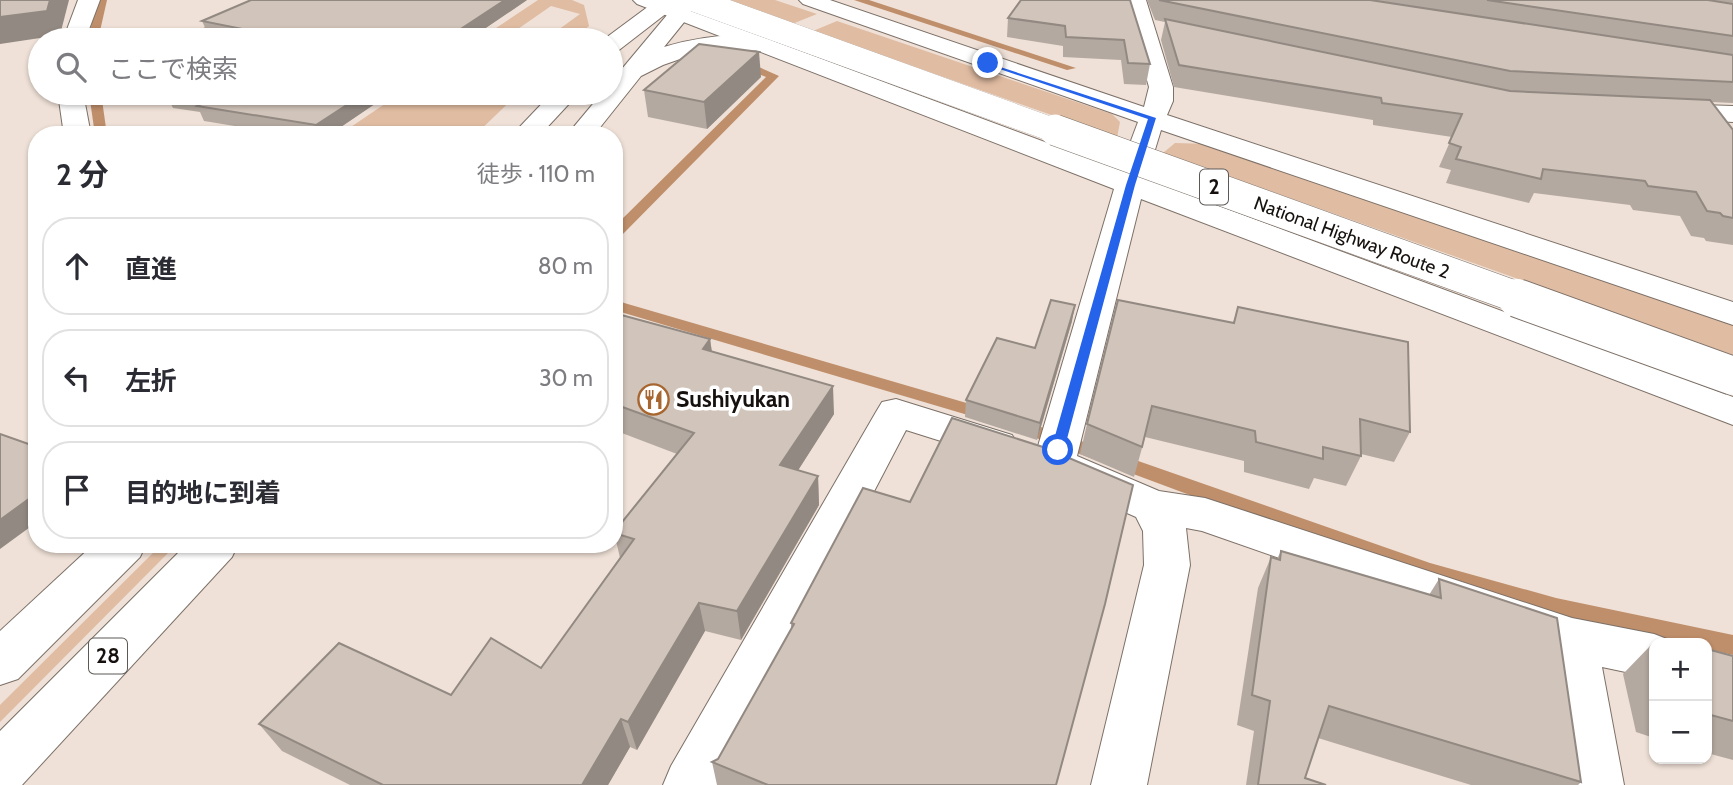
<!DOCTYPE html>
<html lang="ja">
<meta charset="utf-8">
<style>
:root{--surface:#fff;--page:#f2f2f3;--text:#2b2b33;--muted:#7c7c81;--line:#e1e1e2}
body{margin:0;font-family:Cabin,"Noto Sans JP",sans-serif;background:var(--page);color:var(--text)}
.controls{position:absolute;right:21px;bottom:21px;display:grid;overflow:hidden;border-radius:14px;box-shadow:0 2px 5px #0004}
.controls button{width:63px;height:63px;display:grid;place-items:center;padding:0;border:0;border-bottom:2px solid var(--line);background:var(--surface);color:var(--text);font:35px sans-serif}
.stop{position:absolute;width:21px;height:21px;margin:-16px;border:5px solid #2563eb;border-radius:50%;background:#fff}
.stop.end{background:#2563eb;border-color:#fff;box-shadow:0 2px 7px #0008}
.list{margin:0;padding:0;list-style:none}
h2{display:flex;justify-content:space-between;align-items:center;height:91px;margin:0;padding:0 28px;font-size:30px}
h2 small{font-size:23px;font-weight:400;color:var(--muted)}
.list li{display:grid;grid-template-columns:46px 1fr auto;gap:21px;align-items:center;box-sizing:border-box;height:98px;margin:0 14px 14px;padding:0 14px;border:2px solid var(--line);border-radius:28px}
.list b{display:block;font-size:26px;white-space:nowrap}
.list em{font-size:23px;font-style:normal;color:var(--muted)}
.icon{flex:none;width:38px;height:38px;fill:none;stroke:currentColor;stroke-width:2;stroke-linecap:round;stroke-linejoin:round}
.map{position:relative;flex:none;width:1733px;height:785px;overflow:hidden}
.search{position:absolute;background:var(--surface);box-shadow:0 2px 5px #0004;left:28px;top:28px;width:595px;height:77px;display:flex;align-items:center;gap:18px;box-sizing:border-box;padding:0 24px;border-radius:38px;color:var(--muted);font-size:26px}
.panel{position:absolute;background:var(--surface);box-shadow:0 2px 5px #0004;left:28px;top:126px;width:595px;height:427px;border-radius:28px}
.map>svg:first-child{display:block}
.green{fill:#e0bca2;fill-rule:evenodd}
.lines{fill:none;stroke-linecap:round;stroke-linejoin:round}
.stream{fill:#bf8e6a;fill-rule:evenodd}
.minor-casing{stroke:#7c7067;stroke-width:2}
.major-casing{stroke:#7c7067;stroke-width:2}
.minor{fill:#fff;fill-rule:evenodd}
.major{fill:#fff;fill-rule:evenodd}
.highway-bridge-far2-casing{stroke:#7c7067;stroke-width:24;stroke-linecap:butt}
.highway-bridge-far1-casing{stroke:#7c7067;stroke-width:32;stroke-linecap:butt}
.highway-bridge-casing{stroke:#7c7067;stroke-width:40;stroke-linecap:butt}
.highway-bridge-far2{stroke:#fff;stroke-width:24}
.highway-bridge-far1{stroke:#fff;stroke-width:31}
.highway-bridge{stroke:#fff;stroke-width:38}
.wall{fill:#b4a9a0}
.shaded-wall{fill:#928982}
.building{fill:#d1c4ba;stroke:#928982;stroke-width:2}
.route{fill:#2563eb}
.labels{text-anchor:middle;stroke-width:7;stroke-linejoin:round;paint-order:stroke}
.far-street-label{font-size:19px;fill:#16110e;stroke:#fff}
.shield{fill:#fff;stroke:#5c5856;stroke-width:2}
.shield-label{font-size:21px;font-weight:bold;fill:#16110e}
.poi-label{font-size:23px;font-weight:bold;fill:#16110e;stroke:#fff;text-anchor:start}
</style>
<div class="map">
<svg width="1733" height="785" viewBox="0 0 1733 785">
<rect width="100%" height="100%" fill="#efe1d7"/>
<!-- green -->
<g class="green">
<path d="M538 0H572L584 5 589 26 574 40H478ZM551 6 580 14 547 38 515 31Z"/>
<path d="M729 0H775L817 14 792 24Z"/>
<path d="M837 21 1112 114 1120 122 1117 138 813 31Z"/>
<path d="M401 93H519L475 135H339Z"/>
<path d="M1175 143 1209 144 1733 325V355L1163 153Z"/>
<path d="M162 544H177L0 722V705Z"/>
</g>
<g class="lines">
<!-- stream -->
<g class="stream">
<path d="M97 0H107L98 40H88Z"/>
<path d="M854 0H869L1076 68 1067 70Z"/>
<path d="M226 18 231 21 230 23 189 40H176Z"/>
<path d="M735 60H743L779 76 619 238 614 239V227L766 77 735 64Z"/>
<path d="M89 93H101L107 135H95Z"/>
<path d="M614 300 994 411 997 415 994 419 988 421 614 310Z"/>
<path d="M1018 419 1430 563 1556 598 1733 635V655L1707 649V643C1647 643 1567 619 1509 603 1341 555 1177 489 1012 429L1009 425 1012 421Z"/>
</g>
<defs>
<g id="minor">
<path d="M78 0H100L85 40H63Z"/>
<path d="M633 0H663L1120 170 1138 122 803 4 799 0H830L1144 107 1149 87 1124 0H1146L1173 87V101L1167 115 1733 302V325L1161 130 1146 179 1733 397V425L1141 199 1077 456 1159 491 1205 498 1572 618 1654 634 1672 641 1673 643H1654V678L1602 667 1624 785H1568L1549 652 1202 531 1186 528 1190 565 1147 785H1091L1144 565 1143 531 1136 517 1039 474 1033 463 1114 189 637 4Z"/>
<path d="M58 93H83L91 135H64Z"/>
<path d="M1669 104 1733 106V122L1660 118 1656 112 1660 106Z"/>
<path d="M896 399 1012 435 1018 445 1012 455 998 459 906 430 721 785H663L671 766 876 412 882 402Z"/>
</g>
<g id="major">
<path d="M657 0H702L664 47C698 37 738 31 773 40L777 45 773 50 700 52 663 65 641 76 594 135H567L602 93H611V82L672 9 619 50 611 52V40H603Z"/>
<path d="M552 93H579L540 135H512Z"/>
<path d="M94 544H146L140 557 18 679 0 685V631Z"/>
<path d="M187 544H238L232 557 22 785H0V731Z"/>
</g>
</defs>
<!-- minor casing -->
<use href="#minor" class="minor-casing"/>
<!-- major casing -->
<use href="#major" class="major-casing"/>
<!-- minor -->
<use href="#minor" class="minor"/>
<!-- major -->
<use href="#major" class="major"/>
<defs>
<path id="highway-bridge-far2" d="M695 0 1059 132"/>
<path id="highway-bridge-far1" d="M1055 130 1522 299"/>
<path id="highway-bridge" d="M1517 298 1733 376"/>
</defs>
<!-- highway-bridge-far2 casing -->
<use href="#highway-bridge-far2" class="highway-bridge-far2-casing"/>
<!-- highway-bridge-far1 casing -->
<use href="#highway-bridge-far1" class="highway-bridge-far1-casing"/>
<!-- highway-bridge casing -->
<use href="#highway-bridge" class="highway-bridge-casing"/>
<!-- highway-bridge-far2 -->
<use href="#highway-bridge-far2" class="highway-bridge-far2"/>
<!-- highway-bridge-far1 -->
<use href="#highway-bridge-far1" class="highway-bridge-far1"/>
<!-- highway-bridge -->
<use href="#highway-bridge" class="highway-bridge"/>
</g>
<!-- wall -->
<g class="wall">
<path d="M251 0H527L468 40H238L208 34 202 21Z"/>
<path d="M1130 0 1150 64 1146 85 1124 84 1121 60 1063 57V46L1007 37 1008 18Z"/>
<path d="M1147 0H1733V103L1712 102 1733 130V245L1706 241 1704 238 1691 236 1680 216 1633 210 1630 205 1534 193 1529 203 1446 183 1451 170 1439 167 1452 137 1373 125V120L1174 87 1161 40 1165 22 1155 20Z"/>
<path d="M761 77 707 129 648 117 644 90Z"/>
<path d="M391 93 329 135H290L204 121 200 112 173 108 166 94Z"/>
<path d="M1238 307 1410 432 1394 462 1361 454V456L1346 486 1314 478 1309 489 1244 472V461L1145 437 1134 477 1080 454 1087 424 1233 323Z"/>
<path d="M614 313 710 339 712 352 834 414 798 470 818 476 819 505 741 640 705 631 637 750 630 747 608 785H350L282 751 259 724 451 695 541 668 620 558 614 532 677 454 614 430Z"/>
<path d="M1072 321 1037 440 965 417 966 400 1035 348Z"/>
<path d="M863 488 1056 785H717L712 762 718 759 791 629V623Z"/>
<path d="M1281 551 1429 595 1439 579 1581 782 1578 785H1471L1318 738 1305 778 1326 785H1246L1254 731 1237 725 1258 588 1271 557 1277 559Z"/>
<path d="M1652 644H1654V738L1636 732 1623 674Z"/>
<path d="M1707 649 1733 656V760L1707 753Z"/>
</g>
<!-- shaded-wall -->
<g class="shaded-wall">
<path d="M50 0H69L60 35 0 44V17Z"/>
<path d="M505 0H527L468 40H444Z"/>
<path d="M759 52 761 77 707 129 704 102Z"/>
<path d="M365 93H391L329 135H320L316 125Z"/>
<path d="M1075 305 1072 321 1037 440 1040 423Z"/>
<path d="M710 339 714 368 703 349Z"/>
<path d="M833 386 834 414 783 494 780 465Z"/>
<path d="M818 476 819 505 741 640 737 611Z"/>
<path d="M37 493V522L0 549V520Z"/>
<path d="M699 603 705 631 637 750 628 722Z"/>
<path d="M621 719 630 747 608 785H582Z"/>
</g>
<!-- building -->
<g class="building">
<path d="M0 0H50L47 11 0 17Z"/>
<path d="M251 0H505L444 40H263L272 35 202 21Z"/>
<path d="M1021 0H1130L1150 64 1128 63 1124 40 1066 37 1065 26 1008 18Z"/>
<path d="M1159 0H1370L1733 55V82L1510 71Z"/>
<path d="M1487 0H1708L1733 4V36Z"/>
<path d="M1165 19 1510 91 1710 100 1733 130V218L1723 216 1720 213 1707 211 1696 192 1648 186 1645 181 1543 169 1541 179 1456 159 1461 147 1449 143 1462 114 1382 103 1381 98 1179 65Z"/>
<path d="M699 44 759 52 704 102 644 90Z"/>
<path d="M167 93H365L316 125 197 106 208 100 166 94Z"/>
<path d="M1051 300 1075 305 1040 423 966 400 997 338 1035 348Z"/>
<path d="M1118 300 1234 323 1238 307 1408 342 1410 432 1360 419 1361 456 1323 447V459L1256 442 1255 431 1152 406 1142 447 1087 424Z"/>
<path d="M614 313 710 339 703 349 833 386 780 465 818 476 737 611 699 603 628 722 621 719 582 785H383L259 724 339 643 451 695 491 638 541 668 634 539 614 533V532L694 433 614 404Z"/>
<path d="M952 418 1043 447 1133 485 1105 604 1056 785H768L712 762 718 759 794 624 791 623 863 488 910 502Z"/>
<path d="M0 434 37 447V493L0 520Z"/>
<path d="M1281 551 1441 598 1439 579 1557 618 1581 782 1329 706 1305 778 1326 785H1258L1270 701 1252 695 1271 557 1280 560Z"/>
<path d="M1707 649 1733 656V721L1707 714Z"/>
</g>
<!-- route -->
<path class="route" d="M985 62 1156 118 1135 185 1064 450 1058 454 1051 450 1126 185 1148 119 985 64Z"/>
<!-- icons -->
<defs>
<symbol id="restaurant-ring" viewBox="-11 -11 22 22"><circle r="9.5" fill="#fff" stroke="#a76630" stroke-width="1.5"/><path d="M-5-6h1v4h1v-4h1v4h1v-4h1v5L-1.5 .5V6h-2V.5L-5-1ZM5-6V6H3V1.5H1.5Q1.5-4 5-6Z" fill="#a76630"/></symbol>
</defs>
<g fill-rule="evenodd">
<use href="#restaurant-ring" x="636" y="382" width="35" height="35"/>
</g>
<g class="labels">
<!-- far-street labels -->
<g class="far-street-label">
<text transform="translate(1352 237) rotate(20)" y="7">National Highway Route 2</text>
</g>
<!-- shield labels -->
<g class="shield">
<rect x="1200" y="169.5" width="28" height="35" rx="5"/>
<rect x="89" y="638.5" width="38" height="35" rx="5"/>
</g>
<g class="shield-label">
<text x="1214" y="194">2</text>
<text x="108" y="663">28</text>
</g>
<!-- poi labels -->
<g class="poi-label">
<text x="676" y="407">Sushiyukan</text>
</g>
</g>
</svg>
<div class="controls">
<button>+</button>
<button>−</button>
</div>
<div class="stop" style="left:1058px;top:450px"></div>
<div class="stop end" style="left:988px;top:63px"></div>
<div class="search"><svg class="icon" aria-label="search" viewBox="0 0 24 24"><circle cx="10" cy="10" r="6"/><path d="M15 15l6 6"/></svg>ここで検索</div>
<section class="panel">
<h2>2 分<small>徒歩 · 110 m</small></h2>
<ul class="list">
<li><svg class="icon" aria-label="ahead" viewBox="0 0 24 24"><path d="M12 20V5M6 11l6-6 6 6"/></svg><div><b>直進</b></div><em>80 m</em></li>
<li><svg class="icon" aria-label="left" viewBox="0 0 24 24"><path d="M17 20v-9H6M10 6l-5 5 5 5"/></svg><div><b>左折</b></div><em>30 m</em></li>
<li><svg class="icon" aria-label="arrive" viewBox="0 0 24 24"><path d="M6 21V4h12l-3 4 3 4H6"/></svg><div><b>目的地に到着</b></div></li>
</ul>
</section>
</div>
